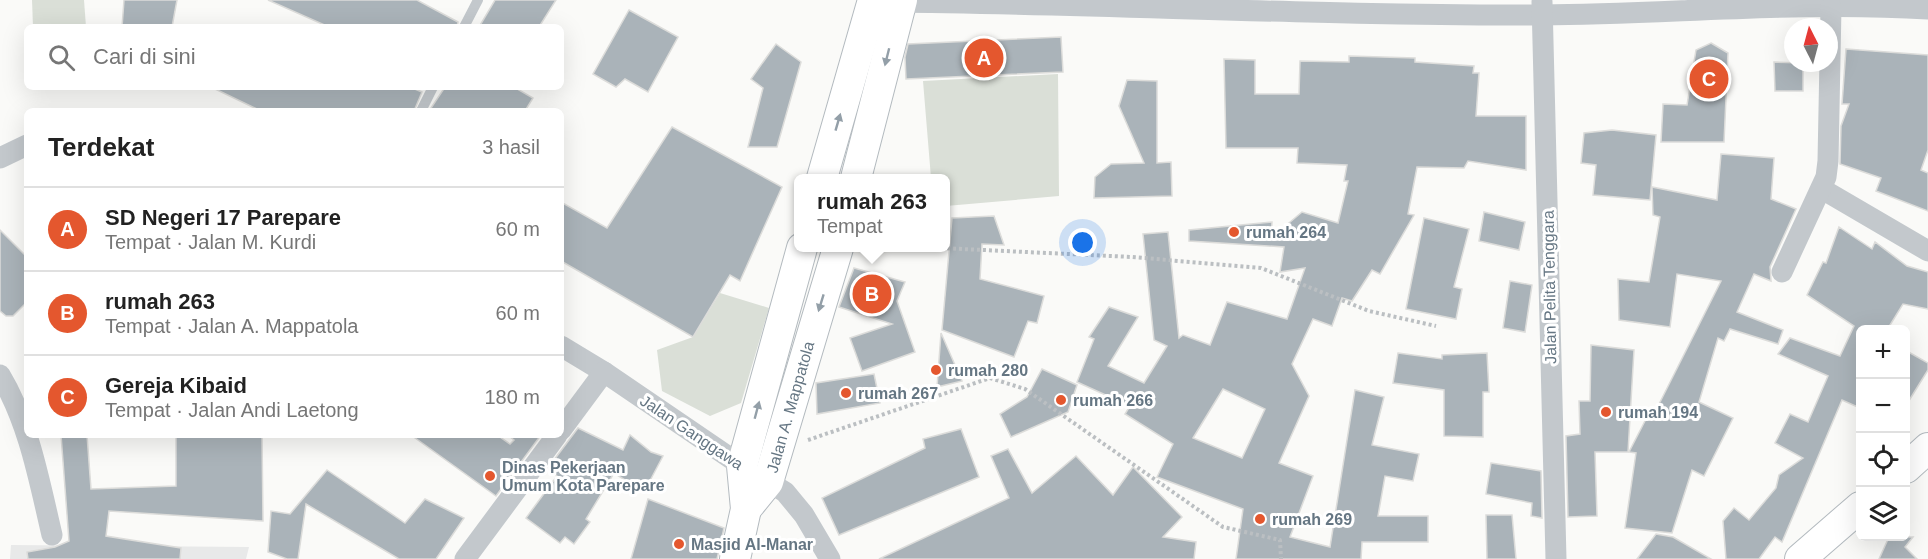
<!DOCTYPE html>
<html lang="id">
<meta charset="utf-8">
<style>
:root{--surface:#fff;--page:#f6f6f6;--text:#222;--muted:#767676;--line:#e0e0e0;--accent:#e4572e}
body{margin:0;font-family:Arial,sans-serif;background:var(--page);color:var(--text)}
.controls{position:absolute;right:18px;bottom:18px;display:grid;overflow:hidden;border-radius:9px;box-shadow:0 6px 24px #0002}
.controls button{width:54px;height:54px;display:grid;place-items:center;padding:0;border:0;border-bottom:2px solid var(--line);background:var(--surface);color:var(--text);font:30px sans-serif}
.compass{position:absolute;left:1784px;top:18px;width:54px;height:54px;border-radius:50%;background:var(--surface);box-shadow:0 6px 24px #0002;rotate:354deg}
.you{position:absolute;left:1083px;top:243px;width:21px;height:21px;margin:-15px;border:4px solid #fff;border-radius:50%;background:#1a73e8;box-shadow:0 0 0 9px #1a73e833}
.badge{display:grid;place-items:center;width:39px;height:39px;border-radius:50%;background:var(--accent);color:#fff;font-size:20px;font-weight:700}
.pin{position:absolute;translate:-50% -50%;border:3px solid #fff;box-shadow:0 2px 6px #0006}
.popup{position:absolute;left:794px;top:174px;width:156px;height:78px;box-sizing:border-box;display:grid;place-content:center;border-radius:9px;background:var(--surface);filter:drop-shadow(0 2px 4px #0005);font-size:20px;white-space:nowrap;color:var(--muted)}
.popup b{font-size:22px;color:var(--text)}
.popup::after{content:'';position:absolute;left:50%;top:100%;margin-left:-12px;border:12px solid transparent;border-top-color:var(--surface)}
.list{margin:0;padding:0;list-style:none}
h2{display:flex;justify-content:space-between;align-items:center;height:78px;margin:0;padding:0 24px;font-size:26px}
h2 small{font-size:20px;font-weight:400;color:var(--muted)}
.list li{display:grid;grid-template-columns:39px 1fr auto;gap:18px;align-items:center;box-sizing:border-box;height:84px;padding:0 24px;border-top:2px solid var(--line)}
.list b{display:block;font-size:22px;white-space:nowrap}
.list p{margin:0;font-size:20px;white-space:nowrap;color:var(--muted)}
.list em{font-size:20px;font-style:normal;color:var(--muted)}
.icon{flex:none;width:33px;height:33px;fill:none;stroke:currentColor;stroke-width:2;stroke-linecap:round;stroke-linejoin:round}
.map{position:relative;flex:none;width:1928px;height:559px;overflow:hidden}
.search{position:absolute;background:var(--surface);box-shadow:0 6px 24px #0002;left:24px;top:24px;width:540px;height:66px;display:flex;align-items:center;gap:15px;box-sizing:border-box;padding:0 21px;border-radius:9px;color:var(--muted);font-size:22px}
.panel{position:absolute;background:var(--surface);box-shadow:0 6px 24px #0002;left:24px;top:108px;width:540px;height:330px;border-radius:9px}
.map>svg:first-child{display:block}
.built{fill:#e8e9e9}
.green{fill:#dadfd7}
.building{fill:#aab3b9;stroke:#dcdcda;stroke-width:1.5;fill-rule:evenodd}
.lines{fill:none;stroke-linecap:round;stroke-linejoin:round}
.secondary-casing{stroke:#b3babf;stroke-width:32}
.path{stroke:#bbbfc2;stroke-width:4;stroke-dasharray:3 3;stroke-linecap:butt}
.lane{stroke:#c3c8cc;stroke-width:10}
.street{stroke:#c3c8cc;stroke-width:21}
.secondary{stroke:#fff;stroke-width:30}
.oneway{fill:#939fa8}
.poi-dot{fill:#e4572e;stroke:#fff;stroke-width:2}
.labels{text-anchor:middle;stroke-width:6;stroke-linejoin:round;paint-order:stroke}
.poi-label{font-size:16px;font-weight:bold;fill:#657683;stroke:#fff;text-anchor:start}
.street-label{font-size:16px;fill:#657683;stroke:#fff}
</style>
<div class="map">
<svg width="1928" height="559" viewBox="0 0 1928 559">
<rect width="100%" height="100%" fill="#fafaf8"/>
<!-- built -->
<path class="built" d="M11 545 249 547 246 559H10Z"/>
<!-- green -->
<g class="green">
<path d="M32 0H84L86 27H33Z"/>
<path d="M1058 74 1059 196 946 206V178H931L923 81Z"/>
<path d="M720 293 769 308 741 403 710 416 662 391 657 350 693 337Z"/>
</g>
<!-- building -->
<g class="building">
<path d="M124 0H177L172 27H122Z"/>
<path d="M268 0H417L458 22 457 27H329Z"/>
<path d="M495 0H556L539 27H479Z"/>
<path d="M629 10 678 37 648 92 625 79 616 87 593 74Z"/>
<path d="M1061 37 1063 72 906 79 905 57 908 44Z"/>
<path d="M1711 43 1728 53 1724 142H1661L1663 104 1687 105 1696 50Z"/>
<path d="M776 44 801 62 777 147H748L763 88 751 79Z"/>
<path d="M1846 49 1928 55V150L1921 170 1928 173V211L1876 191 1881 178 1840 164 1841 126 1849 104H1842Z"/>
<path d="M1349 56 1415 58V62L1474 66 1473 73H1479L1476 116H1526V170L1468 161 1464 168 1417 167 1408 214 1414 215 1380 274 1372 270 1352 301 1342 298 1332 326 1313 319 1292 364 1309 396 1279 463 1313 476 1290 537 1330 547 1355 390 1384 397 1372 445 1419 454 1413 481 1385 476 1378 516H1428V542H1362L1361 559H1236L1243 509 1157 477 1173 444 1125 414 1130 406 1077 382 1094 339 1089 337 1109 307 1138 317 1108 366 1144 383 1167 346 1154 340 1143 234 1168 232 1179 338 1183 335 1210 345 1227 302 1287 319 1305 268 1280 272 1284 247 1189 241V230L1272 222 1271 238 1302 212 1338 223 1348 181H1344L1347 165 1297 163 1298 148H1226L1224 59 1255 60V94H1299L1300 61 1349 62ZM1223 389 1265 409 1242 458 1193 438Z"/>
<path d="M1774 62 1803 63V91H1775Z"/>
<path d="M1127 80 1157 81V163L1171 162 1172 196 1094 198 1095 177 1111 164 1144 163 1119 106Z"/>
<path d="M211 87H410L422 92 414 111H261Z"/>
<path d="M445 87H514L533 98 525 111H429Z"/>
<path d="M672 127 782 187 740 281 730 275 693 337 561 261V202L607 228Z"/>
<path d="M1612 130 1656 135 1650 200 1593 195 1596 165 1581 163 1584 133Z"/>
<path d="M1721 154 1774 158 1771 199 1796 209 1770 267 1771 281 1754 274 1737 312 1783 330 1778 344 1730 329 1724 341 1718 338 1699 402 1733 418 1704 476 1692 470 1672 533 1625 528 1636 453 1629 452 1646 419 1651 420 1721 281 1677 274 1670 327 1619 320 1618 279 1649 282 1660 217 1653 215 1652 187 1717 200Z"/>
<path d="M1484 212 1525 222 1519 250 1479 241Z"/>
<path d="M994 216 1004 245 982 244 980 279 1044 296 1037 323 1028 321 1014 357 942 330 952 218Z"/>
<path d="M1424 218 1469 229 1454 287 1462 289 1456 319 1406 309Z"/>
<path d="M1839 227 1872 249 1875 242 1907 266 1928 272V309L1903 304 1887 330H1860V408L1842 400 1782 542 1775 537 1759 559H1726L1723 521 1734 508 1749 520 1776 488 1779 475 1803 458 1775 443 1790 414 1808 422 1828 376 1778 354 1790 338 1840 356 1854 326 1807 295 1823 262 1826 263Z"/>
<path d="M0 230 27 257V302L13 316H6L0 311Z"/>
<path d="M854 268 905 282 897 301 915 352 862 371 850 338 892 324 839 307Z"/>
<path d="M1510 281 1532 285 1525 332 1503 328Z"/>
<path d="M941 333 962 381 937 387Z"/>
<path d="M1591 345 1634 350 1628 452H1595L1597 516 1568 517 1566 436 1580 434 1579 401H1590Z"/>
<path d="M1905 350 1928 363V370L1905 407Z"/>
<path d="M1398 353 1442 359V355L1487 353 1489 392H1483V437L1444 436V390L1393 383Z"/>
<path d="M1042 369 1077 385 1068 412 1011 437 1000 414 1027 397Z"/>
<path d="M874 374 880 403 817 414 816 383Z"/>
<path d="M578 428 623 450 630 435 651 452 663 456 644 492 614 473 586 519 590 522 574 544 565 537 560 543 526 518 557 476 548 468Z"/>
<path d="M961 429 979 477 839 535 822 498 925 448 923 439Z"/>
<path d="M61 435H87L91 489 176 486V435H262L263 521 109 511 106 536 181 548 180 559H28L27 552 55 547 69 541Z"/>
<path d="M411 435H497L510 444 514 440 508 435H541L496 496Z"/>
<path d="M1008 449 1032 493 1076 456 1113 495 1133 467 1182 517 1163 537 1196 542 1194 559H879L1009 498 991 456Z"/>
<path d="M1491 463 1541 471 1542 518 1531 516 1532 503 1486 494Z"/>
<path d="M327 470 405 523 425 499 464 518 436 559H399L306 504 298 559H287L268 552 271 511 290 514Z"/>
<path d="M648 499 724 528 717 559H631Z"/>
<path d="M1486 515H1512L1516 559H1487Z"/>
<path d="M1656 534 1673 537 1711 559H1637Z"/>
<path d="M1889 537H1913L1905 547 1917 559H1879Z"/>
</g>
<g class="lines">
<defs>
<g id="secondary">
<path d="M822 178 873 0"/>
<path d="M856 178 902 0"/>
<path d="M1906 468 1928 448"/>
<path d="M746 509 768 482 838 248"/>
<path d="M735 559 746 509 742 466 802 248"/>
<path d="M1800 559 1860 507"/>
</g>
</defs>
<!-- secondary casing -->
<use href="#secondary" class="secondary-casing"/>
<!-- path -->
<g class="path">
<path d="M941 248 1132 257 1261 268 1369 311 1436 326"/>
<path d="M808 440 990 378 1025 389 1223 527 1280 540 1281 559"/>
</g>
<!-- lane -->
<g class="lane">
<path d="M464 27 478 0"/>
<path d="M421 111 433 87"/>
</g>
<!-- street -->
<g class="street">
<path d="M889 2C1107 4 1324 16 1542 15 1670 14 1800 1 1928 9"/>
<path d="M1542 2 1556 559"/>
<path d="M0 158 27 145"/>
<path d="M1822 189 1928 251"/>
<path d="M1782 272 1826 177 1828 161 1831 7"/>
<path d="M561 346 604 372 742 466 785 492 804 515 830 559"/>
<path d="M0 375C29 423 39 480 52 535"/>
<path d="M561 430 604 372"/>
<path d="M465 559 557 435"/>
</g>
<!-- secondary -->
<use href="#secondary" class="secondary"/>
</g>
<!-- one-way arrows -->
<defs><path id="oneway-solid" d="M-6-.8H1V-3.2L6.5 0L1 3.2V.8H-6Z" transform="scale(1.5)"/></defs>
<g class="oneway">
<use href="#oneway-solid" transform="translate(887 57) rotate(104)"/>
<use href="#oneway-solid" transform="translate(838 122) rotate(-74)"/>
<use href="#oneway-solid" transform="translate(821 303) rotate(107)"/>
<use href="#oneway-solid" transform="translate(757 410) rotate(-75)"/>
</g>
<!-- markers -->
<g class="poi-dot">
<circle cx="1234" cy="232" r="6"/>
<circle cx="936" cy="370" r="6"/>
<circle cx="846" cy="393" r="6"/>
<circle cx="1061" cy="400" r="6"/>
<circle cx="1606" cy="412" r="6"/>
<circle cx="490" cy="476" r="6"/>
<circle cx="1260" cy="519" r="6"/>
<circle cx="679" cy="544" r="6"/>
</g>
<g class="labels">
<!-- poi labels -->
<g class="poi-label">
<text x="1246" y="238">rumah 264</text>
<text x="948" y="376">rumah 280</text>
<text x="858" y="399">rumah 267</text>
<text x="1073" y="406">rumah 266</text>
<text x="1618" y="418">rumah 194</text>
<text x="502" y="473">Dinas Pekerjaan<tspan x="502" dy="18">Umum Kota Parepare</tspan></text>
<text x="1272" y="525">rumah 269</text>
<text x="691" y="550">Masjid Al-Manar</text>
</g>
<!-- street labels -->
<g class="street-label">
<text transform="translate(1549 287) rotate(-91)" y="6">Jalan Pelita Tenggara</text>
<text transform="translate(790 407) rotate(-74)" y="6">Jalan A. Mappatola</text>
<text transform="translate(692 432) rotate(34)" y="6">Jalan Ganggawa</text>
</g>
</g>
</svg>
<div class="controls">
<button>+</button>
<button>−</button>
<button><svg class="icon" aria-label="locate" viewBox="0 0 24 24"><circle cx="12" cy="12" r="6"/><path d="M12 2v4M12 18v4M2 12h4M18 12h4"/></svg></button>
<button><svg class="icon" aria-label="layers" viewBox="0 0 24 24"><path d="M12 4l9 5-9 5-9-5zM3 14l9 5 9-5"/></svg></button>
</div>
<svg class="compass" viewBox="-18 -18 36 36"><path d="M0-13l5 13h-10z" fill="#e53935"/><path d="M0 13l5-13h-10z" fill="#767676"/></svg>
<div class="you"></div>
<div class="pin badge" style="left:984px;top:58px">A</div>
<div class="pin badge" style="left:872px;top:294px">B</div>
<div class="popup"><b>rumah 263</b>Tempat</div>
<div class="pin badge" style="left:1709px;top:79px">C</div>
<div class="search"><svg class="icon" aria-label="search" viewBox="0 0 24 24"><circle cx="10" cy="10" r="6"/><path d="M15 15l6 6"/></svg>Cari di sini</div>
<section class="panel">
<h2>Terdekat<small>3 hasil</small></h2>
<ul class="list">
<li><span class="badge">A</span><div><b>SD Negeri 17 Parepare</b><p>Tempat · Jalan M. Kurdi</p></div><em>60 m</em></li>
<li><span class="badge">B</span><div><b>rumah 263</b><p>Tempat · Jalan A. Mappatola</p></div><em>60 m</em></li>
<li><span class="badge">C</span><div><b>Gereja Kibaid</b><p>Tempat · Jalan Andi Laetong</p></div><em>180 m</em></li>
</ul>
</section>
</div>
